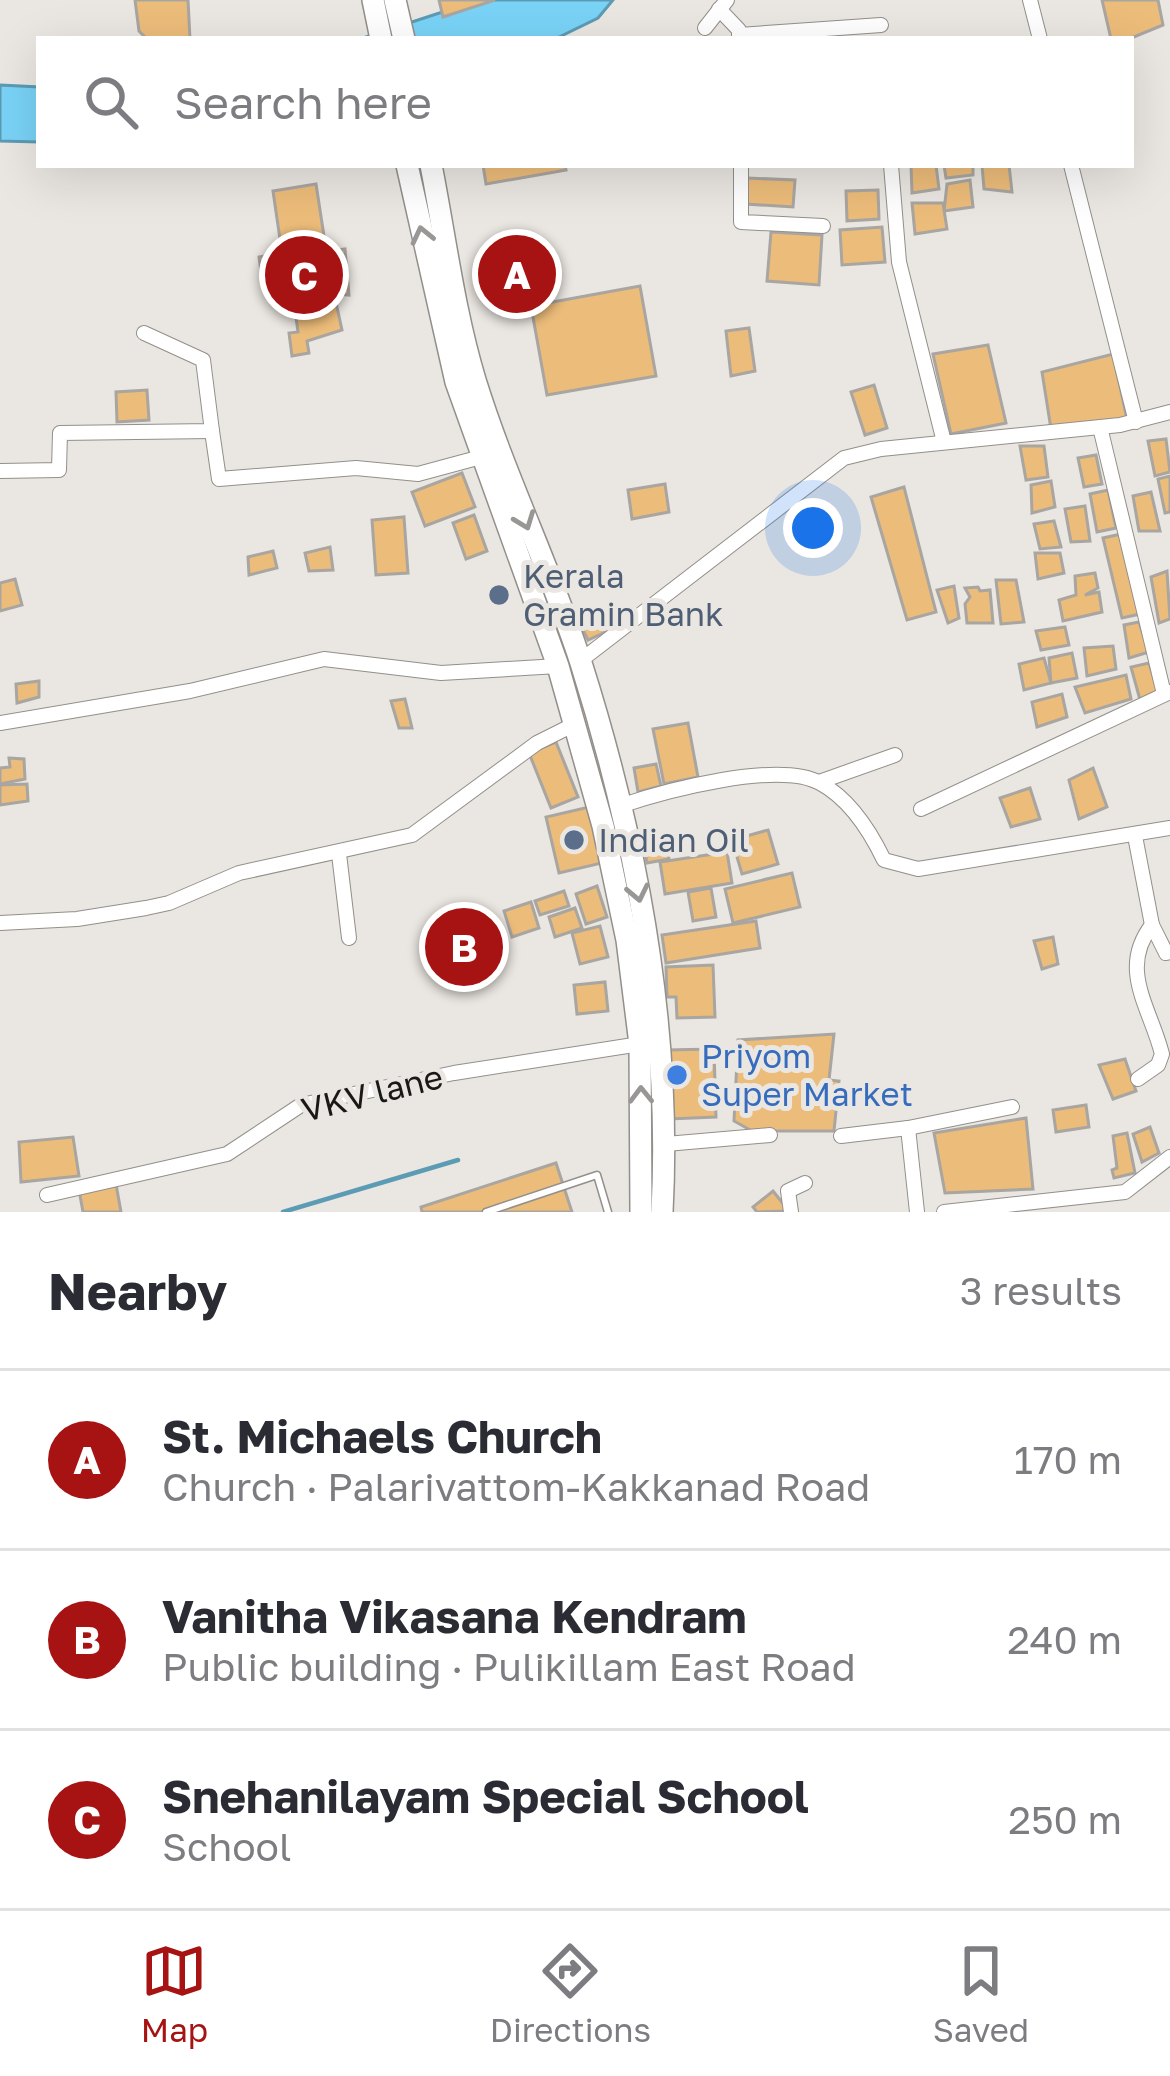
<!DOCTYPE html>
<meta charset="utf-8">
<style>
:root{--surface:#fff;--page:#f2f2f3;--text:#2b2b33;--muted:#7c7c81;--line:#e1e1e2;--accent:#a71312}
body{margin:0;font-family:"Golos Text",sans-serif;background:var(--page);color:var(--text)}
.you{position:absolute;left:813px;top:528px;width:42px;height:42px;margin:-30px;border:9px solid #fff;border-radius:50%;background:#1a73e8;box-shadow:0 0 0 18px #1a73e833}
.badge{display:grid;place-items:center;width:78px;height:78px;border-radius:50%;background:var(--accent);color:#fff;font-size:39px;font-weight:700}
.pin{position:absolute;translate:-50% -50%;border:6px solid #fff;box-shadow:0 3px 12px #0006}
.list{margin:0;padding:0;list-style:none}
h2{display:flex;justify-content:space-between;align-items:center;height:156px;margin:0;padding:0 48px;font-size:51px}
h2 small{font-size:39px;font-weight:400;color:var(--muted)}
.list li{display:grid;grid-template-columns:78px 1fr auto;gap:36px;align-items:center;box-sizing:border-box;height:180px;padding:0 48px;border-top:3px solid var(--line)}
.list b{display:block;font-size:45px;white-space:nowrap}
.list p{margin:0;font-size:39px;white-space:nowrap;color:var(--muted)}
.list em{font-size:39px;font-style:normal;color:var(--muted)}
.icon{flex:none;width:66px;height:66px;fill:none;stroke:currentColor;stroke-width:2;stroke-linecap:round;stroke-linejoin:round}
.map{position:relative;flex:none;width:1170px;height:1212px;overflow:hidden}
.search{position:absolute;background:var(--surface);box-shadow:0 12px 48px #0002;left:36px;right:36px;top:36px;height:132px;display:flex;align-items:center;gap:30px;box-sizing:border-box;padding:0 42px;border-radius:0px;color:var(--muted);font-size:45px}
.sheet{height:696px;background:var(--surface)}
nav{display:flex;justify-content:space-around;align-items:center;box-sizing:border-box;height:168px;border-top:3px solid var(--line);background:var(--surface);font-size:33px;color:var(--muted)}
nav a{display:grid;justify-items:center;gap:6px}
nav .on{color:var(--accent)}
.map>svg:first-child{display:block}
.water{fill:#79d3f7;stroke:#5c9bb4;stroke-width:3}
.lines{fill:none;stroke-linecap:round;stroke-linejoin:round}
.stream{stroke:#5c9bb4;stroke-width:4.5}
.building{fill:#ecbc7a;stroke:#a9a5a1;stroke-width:3}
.lane-casing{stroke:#938f8b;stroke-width:9}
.street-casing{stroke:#938f8b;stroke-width:16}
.primary-casing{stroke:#938f8b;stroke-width:24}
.lane{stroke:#fff;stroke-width:6}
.street{stroke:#fff;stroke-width:14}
.primary{stroke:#fff;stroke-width:21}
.oneway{stroke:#989796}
.service-dot{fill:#5c6f8a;stroke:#eae6e1;stroke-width:4.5}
.shop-dot{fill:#3f7fe0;stroke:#eae6e1;stroke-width:4.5}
.labels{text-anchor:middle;stroke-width:10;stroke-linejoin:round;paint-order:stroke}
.service-label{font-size:33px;fill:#4e5e75;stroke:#eae6e1;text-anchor:start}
.shop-label{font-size:33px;fill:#366cbe;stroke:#eae6e1;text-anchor:start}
.street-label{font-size:33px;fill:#191816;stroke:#eae6e1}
</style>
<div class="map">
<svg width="1170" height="1212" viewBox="0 0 1170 1212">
<rect width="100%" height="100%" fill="#eae6e1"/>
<!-- water -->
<g class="water">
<path d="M479 0H613L598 18 555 39H360Z"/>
<path d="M0 85 39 87V142L0 141Z"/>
</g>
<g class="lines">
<!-- stream -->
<path class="stream" d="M283 1212 458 1160"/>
</g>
<!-- building -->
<g class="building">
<path d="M135 0H188L190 39H147L139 31Z"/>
<path d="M439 0H495L443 17Z"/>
<path d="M1102 0H1158L1163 25 1129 39H1111Z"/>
<path d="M483 165H565L566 170 486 184Z"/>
<path d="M911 165H936L939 189 912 193Z"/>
<path d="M944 165H973V175L946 178Z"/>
<path d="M982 165H1009L1012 192 984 189Z"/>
<path d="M747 178 795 180 793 207 746 204Z"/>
<path d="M970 180 973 207 944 211 947 184Z"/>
<path d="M316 184 330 275 263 286 259 257 282 253 273 191Z"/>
<path d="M878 190 879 219 847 221 846 191Z"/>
<path d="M912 203H943L947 229 915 234Z"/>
<path d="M882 227 885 262 842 265 840 230Z"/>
<path d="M771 232 822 235 819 285 767 281Z"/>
<path d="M345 249 349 295 337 294 330 281 328 251Z"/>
<path d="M324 277 327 289H333L342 330 307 341 309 353 292 356 289 333 298 332 291 282Z"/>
<path d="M640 286 656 376 547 395 531 306Z"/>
<path d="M749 328 755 371 731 376 726 331Z"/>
<path d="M988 345 1006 423 951 434 933 354Z"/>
<path d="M1113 354 1127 419 1051 429 1042 372Z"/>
<path d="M874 385 887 428 865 435 851 392Z"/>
<path d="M147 390 149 420 117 422 116 392Z"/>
<path d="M1166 439 1170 472 1155 476 1148 441Z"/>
<path d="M1020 446H1044L1048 477 1026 480Z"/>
<path d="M1096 455 1102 484 1084 487 1078 458Z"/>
<path d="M462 473 475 507 425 526 412 492Z"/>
<path d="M1170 476V512L1165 513 1158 479Z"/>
<path d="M1051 481 1055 507 1032 513 1031 485Z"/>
<path d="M665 484 669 512 632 519 628 490Z"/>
<path d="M904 487 936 612 907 620 871 497Z"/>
<path d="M1108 490 1116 528 1097 532 1090 494Z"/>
<path d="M1151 492 1160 531H1139L1133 496Z"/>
<path d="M1085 506 1090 541 1071 542 1065 509Z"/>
<path d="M474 515 487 551 466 559 453 523Z"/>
<path d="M404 517 408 573 376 575 372 520Z"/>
<path d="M1054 521 1061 547 1040 549 1034 524Z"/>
<path d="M1121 534 1140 614 1122 618 1103 538Z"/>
<path d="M330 547 333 570 309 571 305 553Z"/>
<path d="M273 551 277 568 249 575 248 557Z"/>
<path d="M1035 553H1060L1064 573 1038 579Z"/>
<path d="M1167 571 1170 619 1159 623 1151 577Z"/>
<path d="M1095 573 1098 588 1085 595 1099 592 1102 612 1063 621 1059 600 1076 595 1075 576Z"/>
<path d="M15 579 22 605 0 611V583Z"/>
<path d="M996 580H1016L1024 622 1001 624Z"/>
<path d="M954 586 959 618 948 623 937 590Z"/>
<path d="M978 587 980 591 990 590 993 623H967L965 604 970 597 965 588Z"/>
<path d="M603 610 612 629 588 640 579 622Z"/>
<path d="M1139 622 1149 652 1129 658 1124 625Z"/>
<path d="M1065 627 1069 645 1041 650 1036 631Z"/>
<path d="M1113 646 1116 669 1087 676 1084 648Z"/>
<path d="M1072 653 1077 678 1051 683 1049 658Z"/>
<path d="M1044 658 1051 683 1024 690 1019 664Z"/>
<path d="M1149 663 1158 692 1140 700 1131 667Z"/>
<path d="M1126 675 1131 699 1085 713 1075 687Z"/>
<path d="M39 681V697L17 703 16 684Z"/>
<path d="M1062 694 1067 717 1037 727 1032 702Z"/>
<path d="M405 699 412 728H399L391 701Z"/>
<path d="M688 723 698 777 664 784 653 729Z"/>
<path d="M556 742 578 797 551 808 529 753Z"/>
<path d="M9 758 24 759 25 779 0 784V768L10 767Z"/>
<path d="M656 764 661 786 638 792 634 768Z"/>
<path d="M1093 768 1107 807 1079 819 1069 780Z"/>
<path d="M27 784 28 801 0 805V785Z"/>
<path d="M1030 788 1040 819 1011 827 1000 798Z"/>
<path d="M589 807 602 863 559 873 546 817Z"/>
<path d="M768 830 778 864 742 874 732 840Z"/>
<path d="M666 843 669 859 647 863 644 847Z"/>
<path d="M727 852 732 883 665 894 660 862Z"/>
<path d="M792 873 800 907 733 923 725 889Z"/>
<path d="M597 886 607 917 586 924 576 894Z"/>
<path d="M711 888 716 917 693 921 688 892Z"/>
<path d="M564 891 569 906 540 915 535 901Z"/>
<path d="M531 902 539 928 512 937 504 911Z"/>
<path d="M575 908 582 928 555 937 549 917Z"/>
<path d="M756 921 760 948 666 963 662 935Z"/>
<path d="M600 926 608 957 580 964 572 933Z"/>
<path d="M465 933 474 957 463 961 454 937Z"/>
<path d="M1053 937 1058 964 1042 969 1034 941Z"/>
<path d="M713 965 715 1017 677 1018 676 997H667L666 967Z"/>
<path d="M605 982 608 1011 577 1014 574 985Z"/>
<path d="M834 1034 829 1080 839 1081 834 1131H752L734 1121 738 1040Z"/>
<path d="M714 1049 716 1117 669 1119 666 1050Z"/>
<path d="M1125 1059 1136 1091 1113 1099 1099 1065Z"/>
<path d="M1086 1105 1089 1127 1056 1132 1053 1110Z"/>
<path d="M1026 1118 1033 1189 945 1193 934 1133Z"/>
<path d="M1150 1127 1159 1153 1142 1162 1133 1134Z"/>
<path d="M1127 1133 1135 1173 1114 1178 1112 1170 1117 1168 1113 1136Z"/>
<path d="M73 1137 79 1176 21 1182 19 1142Z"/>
<path d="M556 1163 572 1212H422L421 1207Z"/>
<path d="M116 1184 121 1212H83L79 1190Z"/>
<path d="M773 1191 789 1211 757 1212 753 1207Z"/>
</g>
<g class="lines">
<defs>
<path id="lane" d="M486 1212 597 1175 608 1212"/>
<g id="street">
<path d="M1030 0 1040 39"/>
<path d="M719 9 739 30V38"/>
<path d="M705 28 727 0"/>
<path d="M739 35 881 25"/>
<path d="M741 165V222L823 226"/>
<path d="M891 165 899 262 944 442"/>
<path d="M1071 165 1136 422"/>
<path d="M1100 427 1164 694"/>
<path d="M212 431 219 479 356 468 418 474 481 457"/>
<path d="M0 471 59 470 60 433 212 431 203 360 144 333"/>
<path d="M580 661 844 458 881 449 1120 425 1170 412"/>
<path d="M0 723 190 691 324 659 441 673 558 666"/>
<path d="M819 782 895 755"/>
<path d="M620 806C664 791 779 760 820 783 850 799 870 831 884 860L918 869 1170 828"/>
<path d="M921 809 1170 692"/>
<path d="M1135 836 1152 925 1166 953 1170 952"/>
<path d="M339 854 349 938"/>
<path d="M0 923 77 919 146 908 169 903 239 873 412 835 537 743 575 724"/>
<path d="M1138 1079 1158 1065 1162 1054C1150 1007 1118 969 1152 925"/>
<path d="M908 1128 917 1212"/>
<path d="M841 1136 908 1128 1012 1107"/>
<path d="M666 1144 770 1135"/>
<path d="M47 1195 227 1154 301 1105 454 1073 640 1044"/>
<path d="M791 1212 788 1191 805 1183"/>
<path d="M944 1212 1125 1192 1170 1157"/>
</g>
<g id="primary">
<path d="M373 0 381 39"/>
<path d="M395 0 404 39"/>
<path d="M407 165 456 382 558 666 603 826 627 940 640 1044 641 1212"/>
<path d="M431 165C445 236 454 311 475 380 505 477 550 567 581 663 637 840 672 1026 662 1212"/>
</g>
</defs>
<!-- lane casing -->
<use href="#lane" class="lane-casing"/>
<!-- street casing -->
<use href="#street" class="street-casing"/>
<!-- primary casing -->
<use href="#primary" class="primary-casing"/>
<!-- lane -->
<use href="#lane" class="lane"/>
<!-- street -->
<use href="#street" class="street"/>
<!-- primary -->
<use href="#primary" class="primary"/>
</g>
<!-- one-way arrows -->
<defs><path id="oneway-chevron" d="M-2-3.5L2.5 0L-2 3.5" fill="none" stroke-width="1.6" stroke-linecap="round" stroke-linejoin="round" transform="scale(3)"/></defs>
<g class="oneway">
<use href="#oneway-chevron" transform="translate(422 235) rotate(-103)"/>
<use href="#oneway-chevron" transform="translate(525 521) rotate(69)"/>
<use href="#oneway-chevron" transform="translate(638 893) rotate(78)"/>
<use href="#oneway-chevron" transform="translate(641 1095) rotate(-91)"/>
</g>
<!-- markers -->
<g class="service-dot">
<circle cx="499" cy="595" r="12"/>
<circle cx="574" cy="840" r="12"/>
</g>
<circle class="shop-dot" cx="677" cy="1075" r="12"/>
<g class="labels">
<!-- service labels -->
<g class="service-label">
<text x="523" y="588">Kerala<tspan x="523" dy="38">Gramin Bank</tspan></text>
<text x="598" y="852">Indian Oil</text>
</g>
<!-- shop labels -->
<g class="shop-label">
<text x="701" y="1068">Priyom<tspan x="701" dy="38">Super Market</tspan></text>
</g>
<!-- street labels -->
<g class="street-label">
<text transform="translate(372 1093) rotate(-14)" y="12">VKV lane</text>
</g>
</g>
</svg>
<div class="you"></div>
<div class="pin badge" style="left:517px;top:274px">A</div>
<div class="pin badge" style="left:464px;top:947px">B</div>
<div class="pin badge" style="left:304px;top:275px">C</div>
<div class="search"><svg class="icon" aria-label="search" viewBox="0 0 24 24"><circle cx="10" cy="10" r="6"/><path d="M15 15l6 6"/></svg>Search here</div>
</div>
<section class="sheet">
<h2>Nearby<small>3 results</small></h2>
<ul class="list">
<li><span class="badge">A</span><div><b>St. Michaels Church</b><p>Church · Palarivattom-Kakkanad Road</p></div><em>170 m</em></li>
<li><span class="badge">B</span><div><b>Vanitha Vikasana Kendram</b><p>Public building · Pulikillam East Road</p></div><em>240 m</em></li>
<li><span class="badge">C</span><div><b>Snehanilayam Special School</b><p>School</p></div><em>250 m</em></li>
</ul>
</section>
<nav>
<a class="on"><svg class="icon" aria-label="map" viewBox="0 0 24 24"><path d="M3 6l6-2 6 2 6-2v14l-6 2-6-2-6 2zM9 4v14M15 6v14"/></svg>Map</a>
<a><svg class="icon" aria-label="directions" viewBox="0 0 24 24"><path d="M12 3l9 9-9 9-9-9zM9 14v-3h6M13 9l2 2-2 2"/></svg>Directions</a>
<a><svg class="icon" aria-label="saved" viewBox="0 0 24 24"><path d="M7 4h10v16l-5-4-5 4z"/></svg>Saved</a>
</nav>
